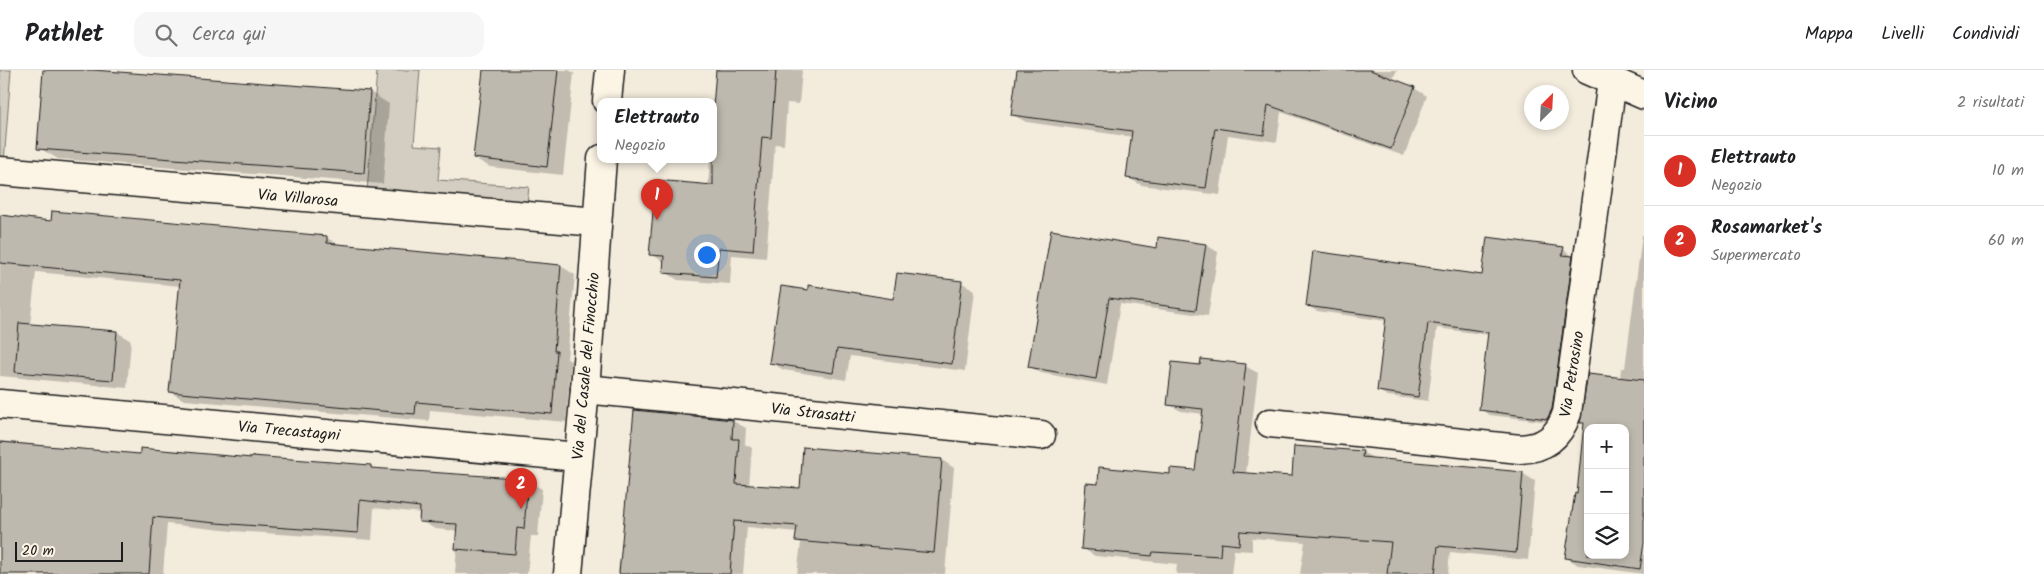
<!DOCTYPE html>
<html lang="it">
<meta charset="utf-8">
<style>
:root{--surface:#fff;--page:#f6f6f6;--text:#202124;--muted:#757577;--line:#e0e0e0;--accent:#d93025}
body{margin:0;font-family:Kalam,sans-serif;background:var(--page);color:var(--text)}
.controls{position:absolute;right:15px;bottom:15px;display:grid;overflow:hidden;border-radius:10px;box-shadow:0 2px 8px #0003}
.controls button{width:45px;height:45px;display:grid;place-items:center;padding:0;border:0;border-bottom:1px solid var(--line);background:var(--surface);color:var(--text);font:25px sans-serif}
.compass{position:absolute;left:1524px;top:15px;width:45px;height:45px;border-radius:50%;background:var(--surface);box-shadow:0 2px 8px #0003;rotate:24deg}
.scale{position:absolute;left:15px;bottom:12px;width:108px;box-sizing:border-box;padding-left:5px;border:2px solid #1c1c1c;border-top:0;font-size:14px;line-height:18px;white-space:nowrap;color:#1c1c1c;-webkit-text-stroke:4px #fcf5e5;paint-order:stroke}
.you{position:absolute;left:706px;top:184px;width:18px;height:18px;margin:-12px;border:4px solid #fff;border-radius:50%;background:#1a73e8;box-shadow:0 0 0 8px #1a73e833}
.badge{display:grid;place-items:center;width:32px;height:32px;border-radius:50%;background:var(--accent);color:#fff;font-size:16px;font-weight:700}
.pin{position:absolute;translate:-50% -41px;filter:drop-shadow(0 1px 2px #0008)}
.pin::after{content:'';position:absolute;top:26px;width:18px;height:15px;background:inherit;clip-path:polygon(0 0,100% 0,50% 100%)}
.popup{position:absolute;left:597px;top:28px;width:120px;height:65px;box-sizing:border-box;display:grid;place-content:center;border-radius:10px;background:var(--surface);filter:drop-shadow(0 1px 4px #0005);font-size:16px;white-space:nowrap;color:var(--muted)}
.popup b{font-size:19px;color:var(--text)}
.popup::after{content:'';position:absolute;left:50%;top:100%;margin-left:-10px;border:10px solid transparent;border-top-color:var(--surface)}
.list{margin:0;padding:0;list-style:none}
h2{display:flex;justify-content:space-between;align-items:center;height:65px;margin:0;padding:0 20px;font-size:21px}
h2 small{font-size:16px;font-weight:400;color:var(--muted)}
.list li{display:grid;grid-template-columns:32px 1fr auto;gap:15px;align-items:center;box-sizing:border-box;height:70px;padding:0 20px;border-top:1px solid var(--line)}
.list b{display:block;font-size:19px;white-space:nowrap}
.list p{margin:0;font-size:16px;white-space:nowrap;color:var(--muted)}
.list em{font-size:16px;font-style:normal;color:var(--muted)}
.icon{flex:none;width:28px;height:28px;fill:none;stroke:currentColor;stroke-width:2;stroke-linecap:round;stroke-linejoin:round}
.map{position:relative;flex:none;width:1644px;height:504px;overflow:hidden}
header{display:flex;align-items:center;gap:30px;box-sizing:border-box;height:70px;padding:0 25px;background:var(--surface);border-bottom:1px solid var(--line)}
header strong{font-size:24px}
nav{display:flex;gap:28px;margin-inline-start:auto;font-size:18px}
.search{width:350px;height:45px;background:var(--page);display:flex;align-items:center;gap:12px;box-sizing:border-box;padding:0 18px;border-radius:15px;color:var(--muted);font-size:19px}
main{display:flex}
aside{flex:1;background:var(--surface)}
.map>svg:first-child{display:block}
.green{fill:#d3cec1;stroke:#78756e}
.shadow{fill:#0003;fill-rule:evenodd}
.building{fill:#beb9ae;stroke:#1c1c1c;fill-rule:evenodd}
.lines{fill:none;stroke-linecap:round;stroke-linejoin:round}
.street-casing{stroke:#1c1c1c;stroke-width:31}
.primary-casing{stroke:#1c1c1c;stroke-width:31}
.street{stroke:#fcf5e5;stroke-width:28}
.primary{stroke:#fcf5e5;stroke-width:28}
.labels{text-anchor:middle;stroke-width:4;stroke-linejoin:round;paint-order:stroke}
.street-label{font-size:16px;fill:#1c1c1c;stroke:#fcf5e5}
</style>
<header>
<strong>Pathlet</strong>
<div class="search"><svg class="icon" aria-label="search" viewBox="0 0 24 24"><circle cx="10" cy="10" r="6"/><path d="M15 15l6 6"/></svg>Cerca qui</div>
<nav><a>Mappa</a><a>Livelli</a><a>Condividi</a></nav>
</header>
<main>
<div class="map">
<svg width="1644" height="504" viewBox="0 0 1644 504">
<rect width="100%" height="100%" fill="#f3ecdd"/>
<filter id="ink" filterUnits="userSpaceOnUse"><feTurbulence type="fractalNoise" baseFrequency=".02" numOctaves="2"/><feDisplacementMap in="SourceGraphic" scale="10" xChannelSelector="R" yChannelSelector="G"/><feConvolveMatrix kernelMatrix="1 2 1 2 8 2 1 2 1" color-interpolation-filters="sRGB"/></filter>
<g filter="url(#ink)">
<!-- green -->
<g class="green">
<path d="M0 0H11L4 93H0Z"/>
<path d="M370 0H420L414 75 441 77 438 110 529 117 527 135 367 121 377 1Z"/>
</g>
<!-- shadow -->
<g class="shadow">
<path d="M45 0H77L370 22 389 34 383 114 58 89 39 78Z"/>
<path d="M484 0H569L574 3 563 105 490 97 474 88Z"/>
<path d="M718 0H802L799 34 787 33 784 75 775 74 766 188 732 185 730 214 678 210 665 202 664 192 651 184 708 116 710 89H713Z"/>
<path d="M1019 0H1397L1392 10 1414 18 1427 26 1404 86 1281 42 1277 72 1228 65 1220 125 1141 115 1127 107 1133 67 1026 52 1013 45Z"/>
<path d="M0 146 52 152 327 168 340 175 561 196 575 205 567 289 571 291 566 352 430 340 429 351 184 330 170 322 180 216 36 202 30 255 117 262 131 271 127 318 0 306Z"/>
<path d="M1642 165H1644V504L1578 495 1567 488 1578 425 1585 354 1581 352 1620 309 1621 298H1625ZM1588 358H1625V485H1588Z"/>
<path d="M1159 168 1206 175 1218 182 1208 246 1120 234 1107 315 1041 303 1030 297 1158 179Z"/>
<path d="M1563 179 1582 193 1557 353 1490 345 1480 339 1489 265 1437 258 1428 331 1388 326 1378 321 1387 251 1317 241 1307 236 1483 206Z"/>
<path d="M898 204 962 213 975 220 965 301 850 286 846 310 784 300 770 292 894 230Z"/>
<path d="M1201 296H1245L1258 303 1246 404 1294 407 1362 382 1375 389 1522 403 1535 411 1528 490 1450 482 1448 504H1300L1305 472 1252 468V481L1234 480 1231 504H1176L1177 494 1095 486 1082 478 1099 415 1196 401 1203 344 1181 341 1168 334Z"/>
<path d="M636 341 733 351 746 358 745 374 752 378 749 416 801 420 942 390 954 398 945 504H797L801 473 797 470V462L747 457 743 504H618L619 492H622Z"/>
<path d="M0 371 141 385 371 397 377 400 527 411 542 419 538 466H531L527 504H455L458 461 435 459 421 451V443L374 438 372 470 232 461 167 454 163 504H0Z"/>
</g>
<!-- building -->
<g class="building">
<path d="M43 0H93L370 21 364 103 37 79Z"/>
<path d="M483 0H558L547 97 473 88Z"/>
<path d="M716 0H776L771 68 762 67 753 181 719 178 716 207 663 203 664 186 649 185 656 110 713 115V37Z"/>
<path d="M1017 0H1370L1415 17 1391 79 1268 35 1264 65 1215 58 1206 118 1126 108 1132 61 1011 45Z"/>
<path d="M52 141 327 166V173L561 195 554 281H557L552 344 416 332 415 344 169 322 180 210 0 193V145L51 151Z"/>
<path d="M1051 160 1157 178 1158 167 1206 174 1196 240 1109 228 1096 309 1028 297Z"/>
<path d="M1487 167 1564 177 1562 185 1573 186 1552 339 1547 349 1479 340 1488 262 1428 253 1418 327 1377 321 1386 247 1306 236 1313 181 1482 205Z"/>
<path d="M897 203 962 211 952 294 837 279 833 303 769 293 781 216 808 220V215L893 229Z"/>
<path d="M19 253 117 261 113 310 15 302Z"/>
<path d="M1201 289 1246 294 1233 402 1292 406 1294 376 1363 381 1362 387 1523 402 1516 483 1438 476 1435 504H1387L1391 472 1240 461 1239 475 1221 473 1220 486 1153 482 1152 486 1081 479 1086 413 1098 414 1099 397 1170 404V398L1195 400 1203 339 1167 335 1172 292 1200 295Z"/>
<path d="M1588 304 1644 310V473L1640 499 1565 488 1575 423 1577 424 1584 353H1580ZM1588 358H1625V485H1588Z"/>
<path d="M634 340 733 350 732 369H739L736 414 800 418 803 377 942 389 934 483 795 471 797 456 734 451 730 504H619Z"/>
<path d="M0 372 140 384V378L252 388V386L371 395V398L528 409 524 459 517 458 515 484 455 479 457 454 419 452 420 437 360 430 358 463 216 453 153 447 149 504H0Z"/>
</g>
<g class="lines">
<defs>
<g id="street">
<path d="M607 31 610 0"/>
<path d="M0 101 597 152"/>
<path d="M585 319 1041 365"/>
<path d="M0 334 578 387"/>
<path d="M1270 353 1520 379C1545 378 1559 367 1567 343L1612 11"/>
<path d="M568 504 585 319 602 89"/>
</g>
<path id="primary" d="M1587 0 1644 25"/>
</defs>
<!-- street casing -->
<use href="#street" class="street-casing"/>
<!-- primary casing -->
<use href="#primary" class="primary-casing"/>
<!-- street -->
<use href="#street" class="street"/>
<!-- primary -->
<use href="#primary" class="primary"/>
</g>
</g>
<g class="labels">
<!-- street labels -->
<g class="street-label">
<text transform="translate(298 127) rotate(5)" y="6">Via Villarosa</text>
<text transform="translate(585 296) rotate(-85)" y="6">Via del Casale del Finocchio</text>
<text transform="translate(1571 304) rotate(-81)" y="6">Via Petrosino</text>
<text transform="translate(813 342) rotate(6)" y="6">Via Strasatti</text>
<text transform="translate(289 360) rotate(5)" y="6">Via Trecastagni</text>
</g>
</g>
</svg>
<div class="controls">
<button>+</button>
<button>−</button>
<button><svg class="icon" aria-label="layers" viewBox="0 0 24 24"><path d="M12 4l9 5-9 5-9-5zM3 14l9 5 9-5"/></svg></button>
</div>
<svg class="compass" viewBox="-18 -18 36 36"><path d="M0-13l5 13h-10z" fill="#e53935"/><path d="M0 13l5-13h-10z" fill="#757577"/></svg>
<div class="scale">20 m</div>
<div class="you"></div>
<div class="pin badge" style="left:657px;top:150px">1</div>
<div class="popup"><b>Elettrauto</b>Negozio</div>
<div class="pin badge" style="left:521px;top:439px">2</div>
</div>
<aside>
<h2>Vicino<small>2 risultati</small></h2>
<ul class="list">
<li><span class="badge">1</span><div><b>Elettrauto</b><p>Negozio</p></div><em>10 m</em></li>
<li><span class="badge">2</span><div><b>Rosamarket's</b><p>Supermercato</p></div><em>60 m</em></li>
</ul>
</aside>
</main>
